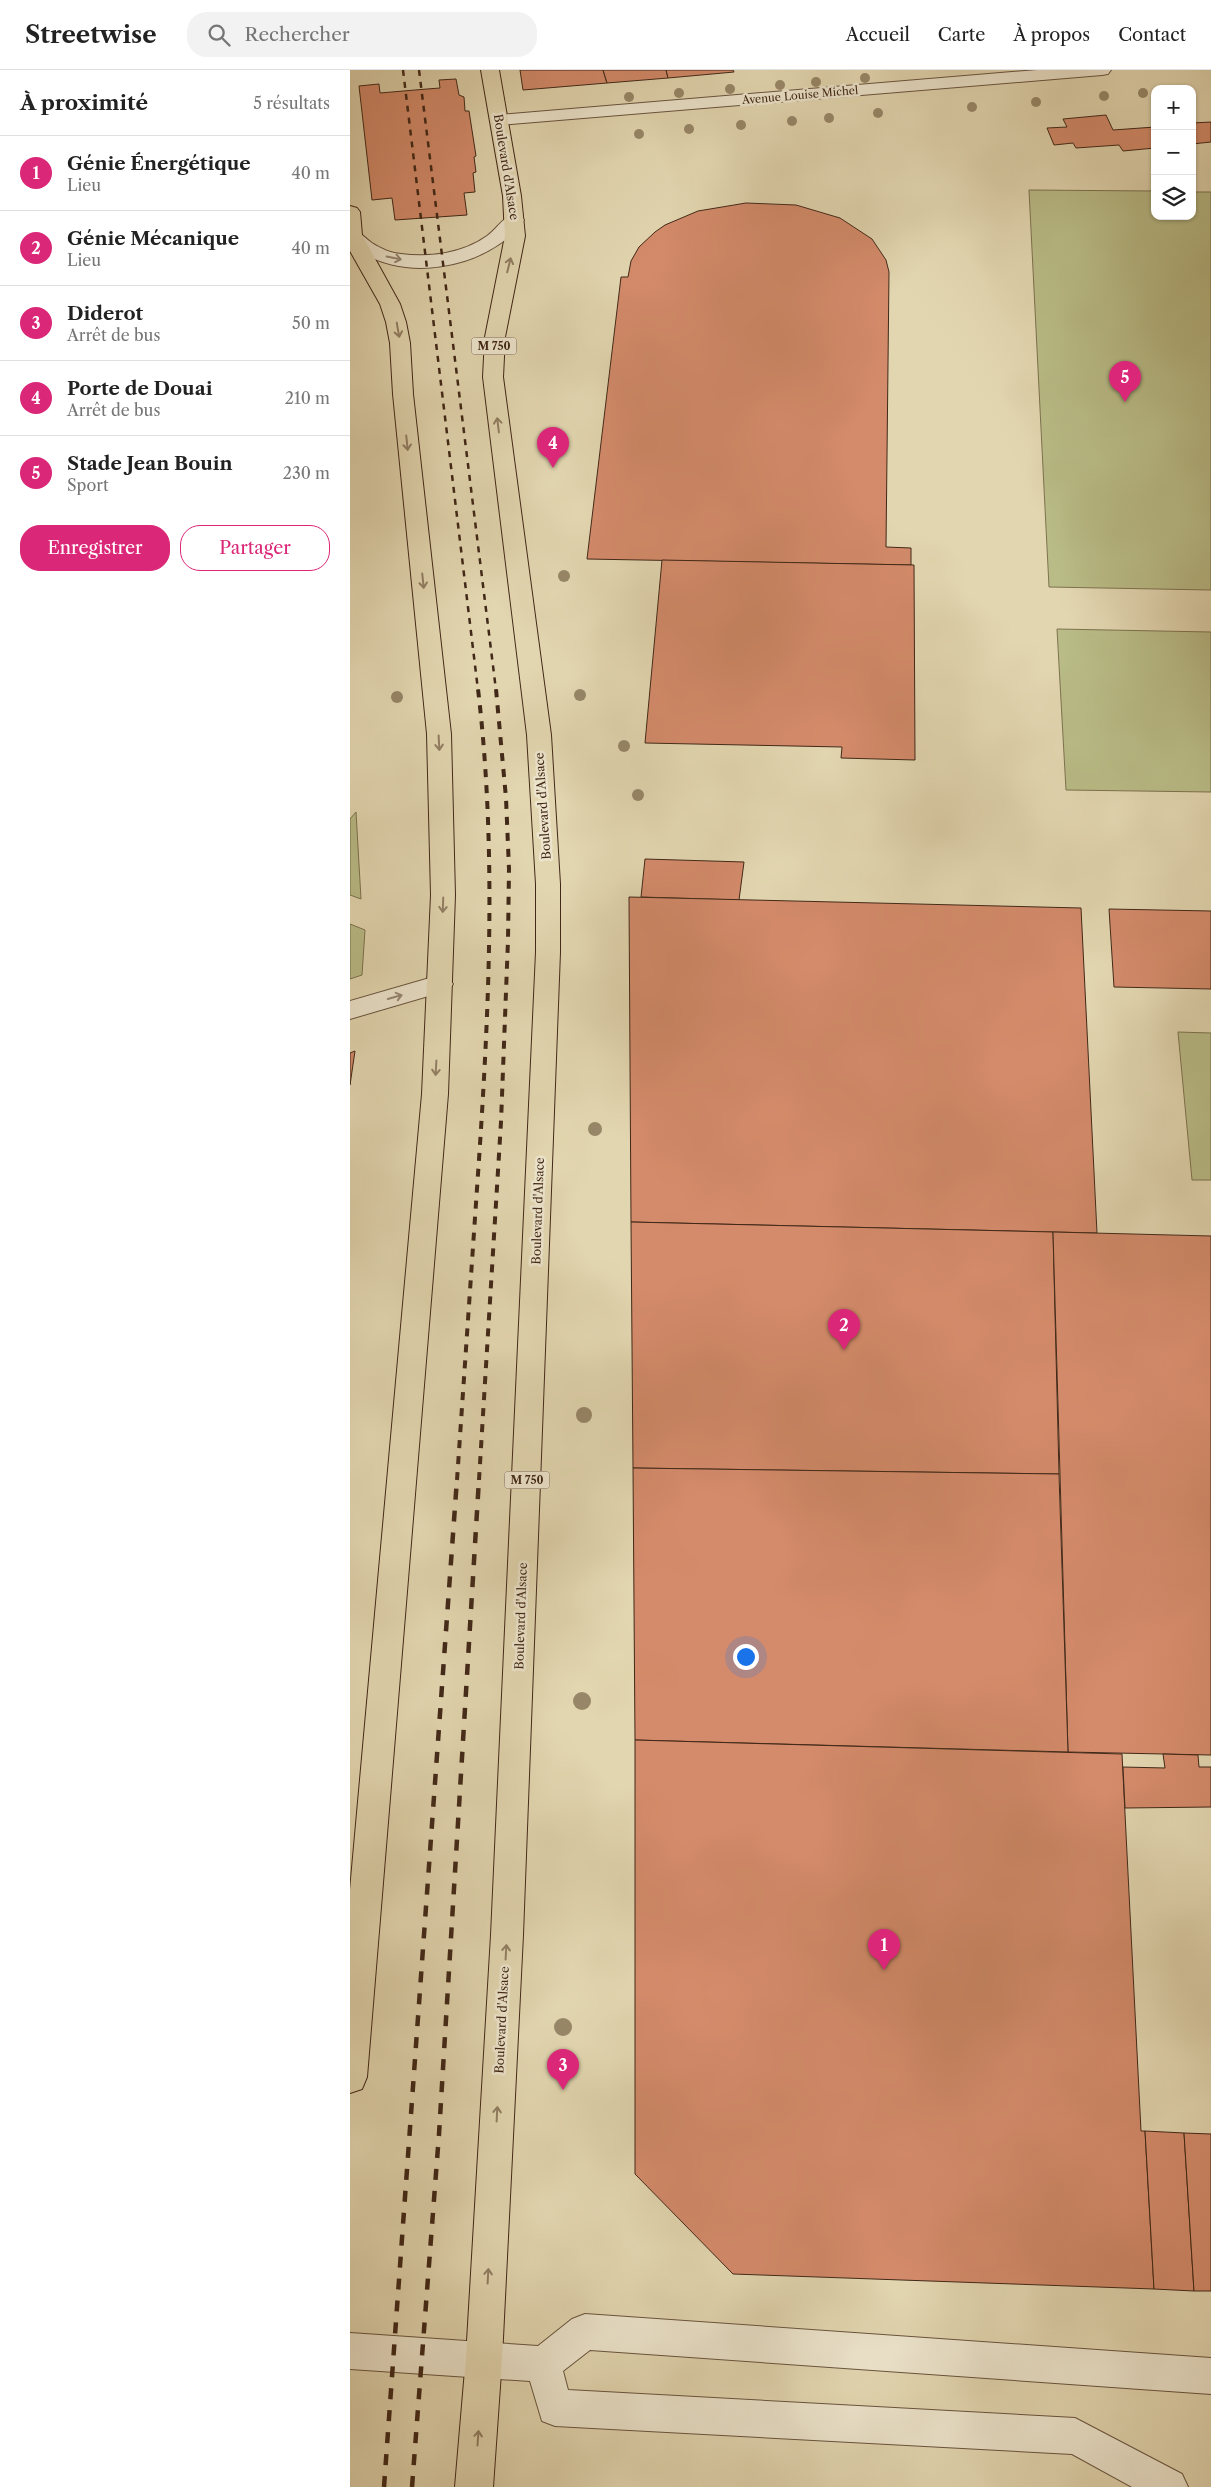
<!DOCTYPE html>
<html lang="fr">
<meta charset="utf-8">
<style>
:root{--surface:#fff;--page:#f2f2f2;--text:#222;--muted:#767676;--line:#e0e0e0;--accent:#db2777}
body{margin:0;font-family:"Libre Caslon Text",serif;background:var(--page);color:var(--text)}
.controls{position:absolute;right:15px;top:15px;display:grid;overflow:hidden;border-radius:10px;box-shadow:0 1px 4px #0004}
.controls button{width:45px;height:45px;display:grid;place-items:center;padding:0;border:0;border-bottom:1px solid var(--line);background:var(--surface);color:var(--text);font:25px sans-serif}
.you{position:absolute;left:395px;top:1586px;width:18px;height:18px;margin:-12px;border:4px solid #fff;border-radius:50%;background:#1a73e8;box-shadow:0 0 0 8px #1a73e833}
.badge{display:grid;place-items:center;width:32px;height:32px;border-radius:50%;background:var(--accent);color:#fff;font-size:16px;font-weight:700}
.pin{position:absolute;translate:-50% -41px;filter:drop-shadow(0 1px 2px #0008)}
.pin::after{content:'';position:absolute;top:26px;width:18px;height:15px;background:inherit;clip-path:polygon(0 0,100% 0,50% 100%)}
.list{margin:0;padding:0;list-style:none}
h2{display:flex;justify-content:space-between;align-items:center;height:65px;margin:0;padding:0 20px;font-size:21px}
h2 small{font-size:16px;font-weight:400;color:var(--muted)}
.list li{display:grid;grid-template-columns:32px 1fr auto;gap:15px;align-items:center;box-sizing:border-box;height:75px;padding:0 20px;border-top:1px solid var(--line)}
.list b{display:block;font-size:19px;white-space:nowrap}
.list p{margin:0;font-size:16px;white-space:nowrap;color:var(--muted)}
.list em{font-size:16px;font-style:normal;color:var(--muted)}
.actions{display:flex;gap:10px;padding:15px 20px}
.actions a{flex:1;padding:11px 0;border:1px solid var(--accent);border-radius:20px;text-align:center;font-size:18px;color:var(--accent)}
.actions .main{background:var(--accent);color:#fff}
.icon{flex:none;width:28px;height:28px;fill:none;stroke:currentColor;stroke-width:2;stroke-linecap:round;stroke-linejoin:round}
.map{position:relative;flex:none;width:861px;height:2417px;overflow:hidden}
header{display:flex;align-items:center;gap:30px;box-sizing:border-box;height:70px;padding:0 25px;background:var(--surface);border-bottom:1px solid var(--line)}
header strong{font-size:24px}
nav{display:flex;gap:28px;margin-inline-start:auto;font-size:18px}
.search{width:350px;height:45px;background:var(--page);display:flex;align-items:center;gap:12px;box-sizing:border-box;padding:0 18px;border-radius:20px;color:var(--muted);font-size:19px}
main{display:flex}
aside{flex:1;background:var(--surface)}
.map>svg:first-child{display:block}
.green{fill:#b9bc87;stroke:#7d7250}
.building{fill:#d48b6b;stroke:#412818}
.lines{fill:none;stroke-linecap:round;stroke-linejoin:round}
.minor-casing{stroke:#69543e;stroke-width:2}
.major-casing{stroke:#412818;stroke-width:2}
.minor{fill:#ece4cc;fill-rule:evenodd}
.major{fill:#e2d6b0;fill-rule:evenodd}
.rail-far2{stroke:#412818;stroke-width:2.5;stroke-dasharray:6 6;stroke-linecap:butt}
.rail-far1{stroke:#412818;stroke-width:4;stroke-dasharray:8 8;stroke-linecap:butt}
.rail{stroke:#412818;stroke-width:4.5;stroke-dasharray:11 11;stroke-linecap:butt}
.tree{fill:#978768}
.oneway{stroke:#968672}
.oneway2{stroke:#927f64}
.labels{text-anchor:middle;stroke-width:5;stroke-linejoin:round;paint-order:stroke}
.far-street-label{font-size:11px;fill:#412818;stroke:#ece4cc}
.shield{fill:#ece4cc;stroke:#74604e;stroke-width:1}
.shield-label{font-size:11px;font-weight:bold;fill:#412818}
.street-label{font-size:12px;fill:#412818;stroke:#ece4cc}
</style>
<header>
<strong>Streetwise</strong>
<div class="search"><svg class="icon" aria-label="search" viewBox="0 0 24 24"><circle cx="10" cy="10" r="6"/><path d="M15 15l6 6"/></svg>Rechercher</div>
<nav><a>Accueil</a><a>Carte</a><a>À propos</a><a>Contact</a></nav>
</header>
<main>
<aside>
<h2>À proximité<small>5 résultats</small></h2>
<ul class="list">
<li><span class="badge">1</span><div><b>Génie Énergétique</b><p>Lieu</p></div><em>40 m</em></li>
<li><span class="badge">2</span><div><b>Génie Mécanique</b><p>Lieu</p></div><em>40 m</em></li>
<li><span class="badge">3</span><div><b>Diderot</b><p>Arrêt de bus</p></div><em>50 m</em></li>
<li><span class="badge">4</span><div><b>Porte de Douai</b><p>Arrêt de bus</p></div><em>210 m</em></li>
<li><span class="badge">5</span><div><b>Stade Jean Bouin</b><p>Sport</p></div><em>230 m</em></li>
</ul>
<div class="actions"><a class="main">Enregistrer</a><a>Partager</a></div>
</aside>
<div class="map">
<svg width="861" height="2417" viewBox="0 0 861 2417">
<rect width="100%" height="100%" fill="#e2d6b0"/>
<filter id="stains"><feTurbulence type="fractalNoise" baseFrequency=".004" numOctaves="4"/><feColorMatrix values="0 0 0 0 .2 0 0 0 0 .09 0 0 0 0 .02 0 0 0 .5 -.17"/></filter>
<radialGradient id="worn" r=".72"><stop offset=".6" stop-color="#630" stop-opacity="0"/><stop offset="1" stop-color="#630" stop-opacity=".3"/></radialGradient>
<!-- green -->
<g class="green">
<path d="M679 120 805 121V146H842V122H861V520L699 517Z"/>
<path d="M707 559 861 562V722L716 720Z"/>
<path d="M6 742 11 829 0 825V749Z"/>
<path d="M0 854 15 860 12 905 0 909Z"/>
<path d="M828 962 861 963V1110H842Z"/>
</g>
<!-- building -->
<g class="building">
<path d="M170 0H253L257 13 173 20Z"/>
<path d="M253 0H316L318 8 257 13Z"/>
<path d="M316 0H383L384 2 318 8Z"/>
<path d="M106 9 109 25 114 27 115 41H119L126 86 124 87 126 102 123 103 125 122 114 123 117 145 45 150 42 128 22 130 9 16 29 14 30 23 77 19 90 18 89 10Z"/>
<path d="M756 45 763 60 805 57V78L773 81 769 75 726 78 723 73 704 75 697 58 717 57 713 49Z"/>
<path d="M861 52V72L842 74V53Z"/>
<path d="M396 133 446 135 490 148 522 169 536 190 539 202 536 477 561 478V495L237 489 271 207H278L281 191 289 177 305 162 315 155 348 141Z"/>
<path d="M312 490 564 495 565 690 491 688 492 677 295 673Z"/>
<path d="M295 789 394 792 389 830 291 827Z"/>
<path d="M279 827 731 838 747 1163 281 1152Z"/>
<path d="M759 839 861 841V919L764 917Z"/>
<path d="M5 981 0 1015V983Z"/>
<path d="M281 1152 703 1162 709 1404 283 1398Z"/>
<path d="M703 1162 861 1166V1685L718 1682Z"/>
<path d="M283 1398 709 1404 718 1682 285 1670Z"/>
<path d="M285 1670 772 1684 791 2061H795L804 2219 383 2204 285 2104Z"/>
<path d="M813 1684 848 1685 849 1697H861V1737L775 1738 773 1697 815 1698Z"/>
<path d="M795 2061 834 2063 844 2221 804 2219Z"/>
<path d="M834 2063 861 2064V2221H844Z"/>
</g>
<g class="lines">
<defs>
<g id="minor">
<path d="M687 0H761L758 4 752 5 149 55 143 54 140 50 143 46 149 45Z"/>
<path d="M164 144 171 146 174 150C139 200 46 216 0 173V159C11 161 14 168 22 173 31 179 41 183 51 184 80 188 113 183 137 166 147 159 153 147 164 144Z"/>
<path d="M90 905 99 908 103 914 99 920 0 949V931Z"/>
<path d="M235 2244 861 2288V2324L240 2280 213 2301 218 2320 725 2348 832 2404 838 2417H782L722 2384 205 2356 192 2351 180 2311 0 2299V2263L188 2276 222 2249Z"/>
</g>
<g id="major">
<path d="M131 0H149L171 126 175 166 155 267 153 307 201 665 210 814V882L173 1865 152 2288 143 2417H105L116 2288 141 1865 186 882V814L177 665 133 307 135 267 155 166 153 126Z"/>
<path d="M0 136 7 138 10 142 12 165 50 234 56 252 60 273 63 324 101 664 105 825 98 1024 17 2007 12 2019 0 2023V1820L72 1024 81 825 77 664 43 324 40 273 36 252 30 234 0 181Z"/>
</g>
</defs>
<!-- minor casing -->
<use href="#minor" class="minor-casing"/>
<!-- major casing -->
<use href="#major" class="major-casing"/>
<!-- minor -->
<use href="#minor" class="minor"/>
<!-- major -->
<use href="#major" class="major"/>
<!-- rail-far2 -->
<g class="rail-far2">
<path d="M53 0 128 620"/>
<path d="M69 0 146 620"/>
</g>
<!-- rail-far1 -->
<g class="rail-far1">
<path d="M107 1410C114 1308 121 1206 128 1104 139 943 147 779 128 619"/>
<path d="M129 1410 151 1052 158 870 159 799 156 728 146 619"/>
</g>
<!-- rail -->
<g class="rail">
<path d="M34 2417 107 1409"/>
<path d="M62 2417 89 2064 129 1409"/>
</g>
</g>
<!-- trees -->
<g class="tree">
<circle cx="515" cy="8" r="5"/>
<circle cx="466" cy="12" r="5"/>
<circle cx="430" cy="15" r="5"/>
<circle cx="380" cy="19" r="5"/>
<circle cx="329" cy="23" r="5"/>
<circle cx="793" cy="23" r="5"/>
<circle cx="754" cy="26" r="5"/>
<circle cx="279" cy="27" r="5"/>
<circle cx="686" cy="32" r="5"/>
<circle cx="622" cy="37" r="5"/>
<circle cx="528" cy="43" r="5"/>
<circle cx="479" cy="48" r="5"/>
<circle cx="442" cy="51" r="5"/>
<circle cx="391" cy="55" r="5"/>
<circle cx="339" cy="59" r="5"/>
<circle cx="289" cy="64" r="5"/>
<circle cx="214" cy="506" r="6"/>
<circle cx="230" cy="625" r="6"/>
<circle cx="47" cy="627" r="6"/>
<circle cx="274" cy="676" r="6"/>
<circle cx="288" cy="725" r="6"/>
<circle cx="245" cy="1059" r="7"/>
<circle cx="234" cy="1345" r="8"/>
<circle cx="232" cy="1631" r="9"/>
<circle cx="213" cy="1957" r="9"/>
</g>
<!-- one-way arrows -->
<defs><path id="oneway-shaft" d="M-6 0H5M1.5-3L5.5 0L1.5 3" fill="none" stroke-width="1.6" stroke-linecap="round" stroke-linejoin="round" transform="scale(1.25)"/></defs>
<g class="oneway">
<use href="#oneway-shaft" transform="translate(44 188) rotate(11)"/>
<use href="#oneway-shaft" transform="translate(45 927) rotate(-16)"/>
</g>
<g class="oneway2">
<use href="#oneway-shaft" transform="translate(159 195) rotate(-76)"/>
<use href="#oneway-shaft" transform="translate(48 260) rotate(80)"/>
<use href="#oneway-shaft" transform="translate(148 355) rotate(-97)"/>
<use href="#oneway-shaft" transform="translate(57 373) rotate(84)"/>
<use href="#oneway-shaft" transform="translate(73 511) rotate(84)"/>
<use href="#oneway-shaft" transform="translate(89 673) rotate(87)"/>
<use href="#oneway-shaft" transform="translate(93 835) rotate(92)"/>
<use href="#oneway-shaft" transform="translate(86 998) rotate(93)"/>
<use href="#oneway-shaft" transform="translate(156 1882) rotate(-87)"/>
<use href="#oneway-shaft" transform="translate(147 2044) rotate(-87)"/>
<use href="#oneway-shaft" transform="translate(138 2206) rotate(-87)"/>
<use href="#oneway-shaft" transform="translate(128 2368) rotate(-86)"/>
</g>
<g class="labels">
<!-- far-street labels -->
<g class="far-street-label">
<text transform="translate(450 25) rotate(-5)" y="4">Avenue Louise Michel</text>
</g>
<!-- shield labels -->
<g class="shield">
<rect x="121.5" y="267.5" width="45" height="17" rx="4"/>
<rect x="154.5" y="1401.5" width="45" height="17" rx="4"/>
</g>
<g class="shield-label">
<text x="144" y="280">M 750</text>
<text x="177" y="1414">M 750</text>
</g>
<!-- street labels -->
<g class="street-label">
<text transform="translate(156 97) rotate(81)" y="4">Boulevard d'Alsace</text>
<text transform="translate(193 736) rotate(-94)" y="4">Boulevard d'Alsace</text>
<text transform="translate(188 1141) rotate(-88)" y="4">Boulevard d'Alsace</text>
<text transform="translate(171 1546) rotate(-88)" y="4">Boulevard d'Alsace</text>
<text transform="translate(152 1950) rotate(-87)" y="4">Boulevard d'Alsace</text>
</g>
</g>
<rect width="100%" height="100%" filter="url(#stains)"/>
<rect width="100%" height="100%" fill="url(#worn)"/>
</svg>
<div class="controls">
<button>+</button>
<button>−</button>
<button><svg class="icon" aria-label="layers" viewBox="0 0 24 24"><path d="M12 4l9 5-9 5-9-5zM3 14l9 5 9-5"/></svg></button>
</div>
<div class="you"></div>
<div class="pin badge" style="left:534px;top:1900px">1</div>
<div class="pin badge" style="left:494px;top:1280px">2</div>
<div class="pin badge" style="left:213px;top:2020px">3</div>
<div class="pin badge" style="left:203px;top:398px">4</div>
<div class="pin badge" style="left:775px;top:332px">5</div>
</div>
</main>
